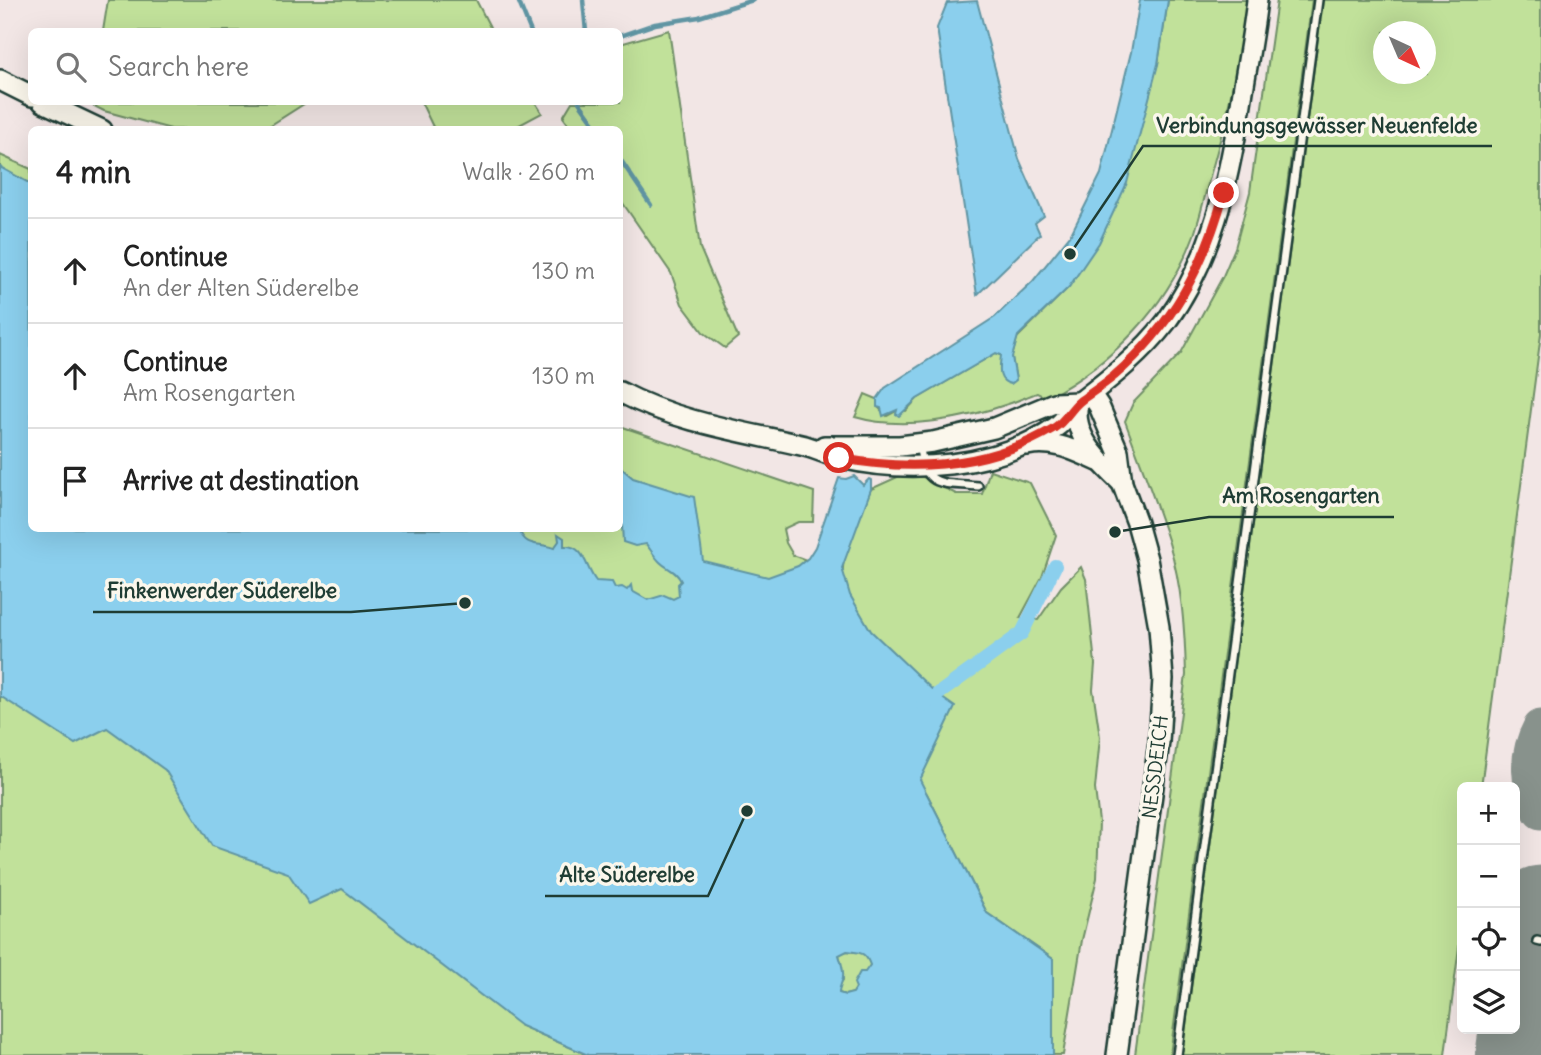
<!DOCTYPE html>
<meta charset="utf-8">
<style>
:root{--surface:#fff;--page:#f2f2f2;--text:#222;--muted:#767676;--line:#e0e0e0}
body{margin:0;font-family:Delius,sans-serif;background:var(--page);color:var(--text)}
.controls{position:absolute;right:21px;bottom:21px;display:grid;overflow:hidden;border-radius:10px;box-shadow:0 7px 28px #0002}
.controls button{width:63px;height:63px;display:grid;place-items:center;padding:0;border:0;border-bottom:2px solid var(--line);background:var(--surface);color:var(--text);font:35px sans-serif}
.compass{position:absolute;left:1373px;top:21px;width:63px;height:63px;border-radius:50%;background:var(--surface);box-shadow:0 7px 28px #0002;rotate:136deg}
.stop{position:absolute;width:21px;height:21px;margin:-16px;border:5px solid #d93025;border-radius:50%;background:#fff}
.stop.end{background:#d93025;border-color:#fff;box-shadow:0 2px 7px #0008}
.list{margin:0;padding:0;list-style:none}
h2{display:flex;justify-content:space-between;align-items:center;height:91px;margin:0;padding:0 28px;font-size:30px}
h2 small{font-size:23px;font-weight:400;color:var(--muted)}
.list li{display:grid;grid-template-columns:46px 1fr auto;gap:21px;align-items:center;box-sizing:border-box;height:105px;padding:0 28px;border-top:2px solid var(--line)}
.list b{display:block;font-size:26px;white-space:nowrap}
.list p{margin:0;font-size:23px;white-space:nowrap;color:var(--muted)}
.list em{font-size:23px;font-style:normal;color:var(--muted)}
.icon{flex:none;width:38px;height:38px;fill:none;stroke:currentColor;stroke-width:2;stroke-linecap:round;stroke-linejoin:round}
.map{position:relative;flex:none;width:1541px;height:1055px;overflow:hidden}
.search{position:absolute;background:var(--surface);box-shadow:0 7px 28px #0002;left:28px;top:28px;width:595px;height:77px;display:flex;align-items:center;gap:18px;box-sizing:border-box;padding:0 24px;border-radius:10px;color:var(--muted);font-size:26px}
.panel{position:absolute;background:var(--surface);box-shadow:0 7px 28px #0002;left:28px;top:126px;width:595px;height:406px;border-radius:10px}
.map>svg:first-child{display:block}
.green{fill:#c1e19a;stroke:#708f67;stroke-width:2;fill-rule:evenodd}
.water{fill:#8bcfed;stroke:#6095a3;stroke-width:2;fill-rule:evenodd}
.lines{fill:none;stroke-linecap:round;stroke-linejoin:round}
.stream{stroke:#6095a3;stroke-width:4.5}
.canal{stroke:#8bcfed;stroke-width:14}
.taxiway{stroke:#88928c;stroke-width:37}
.runway{stroke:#88928c;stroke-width:93}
.lane-casing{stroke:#1f3d34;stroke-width:12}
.secondary-casing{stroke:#1f3d34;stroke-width:24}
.lane{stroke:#fbf7ec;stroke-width:7}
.secondary{stroke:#fbf7ec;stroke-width:19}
.route{stroke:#d93025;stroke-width:9}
.labels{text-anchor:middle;stroke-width:7;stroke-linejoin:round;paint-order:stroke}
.street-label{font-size:19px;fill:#1f3d34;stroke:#fbf7ec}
.leader{fill:none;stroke:#1f3d34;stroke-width:2.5}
.callout-dot{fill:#1f3d34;stroke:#fbf7ec;stroke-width:2.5}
.callout-label{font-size:21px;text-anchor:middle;font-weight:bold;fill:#1f3d34;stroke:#fbf7ec;stroke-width:7;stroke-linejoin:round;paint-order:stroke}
</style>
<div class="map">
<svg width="1541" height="1055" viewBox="0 0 1541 1055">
<rect width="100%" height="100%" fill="#f2e6e5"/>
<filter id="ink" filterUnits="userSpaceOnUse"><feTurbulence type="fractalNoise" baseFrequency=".0143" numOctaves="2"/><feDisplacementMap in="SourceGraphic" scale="14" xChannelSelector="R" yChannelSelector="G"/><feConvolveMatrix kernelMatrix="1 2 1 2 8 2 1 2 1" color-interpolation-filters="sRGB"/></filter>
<g filter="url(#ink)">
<!-- green -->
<g class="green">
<path d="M108 0H476L492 31H103Z"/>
<path d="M1168 0H1248C1241 54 1229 109 1214 162 1207 186 1202 211 1194 235 1168 306 1113 363 1047 398L1037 393C1028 396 1020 400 1011 403 966 419 902 431 855 417L865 394 877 399V406L887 416 898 410 906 411 917 399 996 353 1001 355 1016 380 1012 357 1017 338 1069 287 1158 64Z"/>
<path d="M1277 0H1312L1170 1055H1135L1186 675C1185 631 1182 586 1169 543 1156 502 1140 462 1125 421L1133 403 1181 353 1223 276 1235 248 1250 192Z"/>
<path d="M1323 0H1541V334L1481 787H1462V924L1445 1055H1182ZM1384 32H1426V74H1384Z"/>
<path d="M669 30 700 248 738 337 725 348 703 332 682 304 671 273 620 199V130L572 129 563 117 572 102H620V44Z"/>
<path d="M92 102H307L263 130 171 129 104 111 92 105Z"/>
<path d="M421 102H535L542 113 512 129H434Z"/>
<path d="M0 155 31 169 32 528H620V426L814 492 813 522H798L783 529 786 543 793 555 843 574C840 557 864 507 871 489L904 474 921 476 956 494H982L990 470 1030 483 1056 535 1042 577 1020 618 1038 620 1061 587 1081 567 1086 579 1095 664 1093 690 1100 737 1095 789 1099 822 1097 878 1082 940 1063 1055H1053V959L987 913 927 794 521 1026 588 1055H0Z"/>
<path d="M847 951 855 952 859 951 867 956 871 965 853 993 845 995 839 993V985L843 980 839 954Z"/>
</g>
<!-- water -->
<g class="water">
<path d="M1140 0H1168L1158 64 1127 183 1099 243 1069 287 1018 336 1012 357 1016 380 1011 384C996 381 1000 367 1001 355L996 353 917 399 899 416 896 414 897 410 883 416 881 408 877 407V399L885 388 995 317 1033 281 1071 234 1101 174 1131 52Z"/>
<path d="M977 1 1019 159 1044 216 1035 223 1040 234 977 295 937 28 947 3Z"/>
<path d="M0 167 31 184 32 528 519 529C525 548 538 542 554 548L559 541 558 534 564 538V546C585 545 585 567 596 581L612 582 615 588 622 587 627 590 631 585 632 591 648 600 664 595 673 599 679 596 678 584 681 581C676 570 667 569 660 562 654 556 651 550 646 544L635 546 623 542 622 525 620 523V467L633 478 694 497 703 561 768 577 798 566 808 558 815 547 839 478 846 479 854 476 863 485 869 479 871 480V489L842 568 850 595 871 631 938 695 955 707 920 780 987 913 1053 959V1055H588L521 1026 342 889 309 904 288 873 212 846 165 770 107 728 75 744 0 696ZM847 951C860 953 865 951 870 965L865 972H860L854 983 856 988 853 993 845 995 839 993C839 986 842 984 843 977 844 970 841 962 839 955Z"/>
</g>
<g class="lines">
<!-- stream -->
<g class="stream">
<path d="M518 0 531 32"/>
<path d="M583 0 586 32"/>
<path d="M620 36 655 24 699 17 753 0"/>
<path d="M579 102 599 130"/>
<path d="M620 159 651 205"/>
</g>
<!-- canal -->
<path class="canal" d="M923 705 1022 633 1055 566"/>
<!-- taxiway -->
<g class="taxiway">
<path d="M1541 728C1526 756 1528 782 1541 811"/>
<path d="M1537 941 1541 932"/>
</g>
<!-- runway -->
<path class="runway" d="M1522 1055 1541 912"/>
<defs>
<g id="lane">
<path d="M919 444C926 489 937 482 978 486"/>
<path d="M1537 941 1541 942"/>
<path d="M1177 1055 1318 0"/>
</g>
<g id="secondary">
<path d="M0 80 32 96"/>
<path d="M43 102 102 130"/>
<path d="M620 392C677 422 739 431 801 445 815 448 828 455 841 458 910 474 996 468 1056 427 1066 420 1071 408 1081 401 1112 377 1142 353 1166 322 1213 258 1228 181 1241 104 1246 70 1253 35 1257 0"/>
<path d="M1091 394 1099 406 1118 451 1122 483 1137 523 1147 559 1159 627 1163 679 1159 742 1117 1055"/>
<path d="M1078 402C1071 436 1100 462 1122 483"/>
<path d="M1027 445C1053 439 1075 451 1098 461"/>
<path d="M824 446H900L933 442 994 428 1054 403 1078 402"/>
</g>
</defs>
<!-- lane casing -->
<use href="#lane" class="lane-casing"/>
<!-- secondary casing -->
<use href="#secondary" class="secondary-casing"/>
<!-- lane -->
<use href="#lane" class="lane"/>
<!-- secondary -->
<use href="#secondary" class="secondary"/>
</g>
</g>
<g class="lines" filter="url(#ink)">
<!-- route -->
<path class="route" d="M839 458C913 472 989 467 1054 428 1065 422 1070 409 1080 401 1091 393 1103 385 1114 376 1173 325 1204 267 1224 193"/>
</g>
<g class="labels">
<!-- street labels -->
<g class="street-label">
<text transform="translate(1155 767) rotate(-83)" y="7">NESSDEICH</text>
</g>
</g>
<!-- callouts -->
<path class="leader" d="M1070 254L1143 146H1492M1115 532L1209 517H1394M465 603L351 612H93M747 811L708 896H545"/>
<g class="callout-dot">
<circle cx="1070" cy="254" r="7"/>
<circle cx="1115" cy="532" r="7"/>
<circle cx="465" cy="603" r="7"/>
<circle cx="747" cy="811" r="7"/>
</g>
<g class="callout-label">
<text x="1317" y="133">Verbindungsgewässer Neuenfelde</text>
<text x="1301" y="503">Am Rosengarten</text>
<text x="222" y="598">Finkenwerder Süderelbe</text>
<text x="627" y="882">Alte Süderelbe</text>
</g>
</svg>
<div class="controls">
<button>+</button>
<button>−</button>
<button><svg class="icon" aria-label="locate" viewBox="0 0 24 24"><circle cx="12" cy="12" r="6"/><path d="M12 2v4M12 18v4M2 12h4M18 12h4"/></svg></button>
<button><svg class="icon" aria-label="layers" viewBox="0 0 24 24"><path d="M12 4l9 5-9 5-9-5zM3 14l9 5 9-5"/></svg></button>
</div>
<svg class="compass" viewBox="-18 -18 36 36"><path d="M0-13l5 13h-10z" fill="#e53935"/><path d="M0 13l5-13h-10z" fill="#767676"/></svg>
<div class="stop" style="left:839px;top:458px"></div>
<div class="stop end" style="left:1224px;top:193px"></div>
<div class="search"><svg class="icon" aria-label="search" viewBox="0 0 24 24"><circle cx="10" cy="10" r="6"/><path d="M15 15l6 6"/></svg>Search here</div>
<section class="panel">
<h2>4 min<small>Walk · 260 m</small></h2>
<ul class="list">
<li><svg class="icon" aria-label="ahead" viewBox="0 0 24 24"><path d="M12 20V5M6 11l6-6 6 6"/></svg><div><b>Continue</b><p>An der Alten Süderelbe</p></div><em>130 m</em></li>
<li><svg class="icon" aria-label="ahead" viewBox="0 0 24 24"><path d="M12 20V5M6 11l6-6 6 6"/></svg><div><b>Continue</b><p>Am Rosengarten</p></div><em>130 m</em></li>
<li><svg class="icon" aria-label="arrive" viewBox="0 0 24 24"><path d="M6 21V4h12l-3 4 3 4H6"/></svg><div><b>Arrive at destination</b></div></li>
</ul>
</section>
</div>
